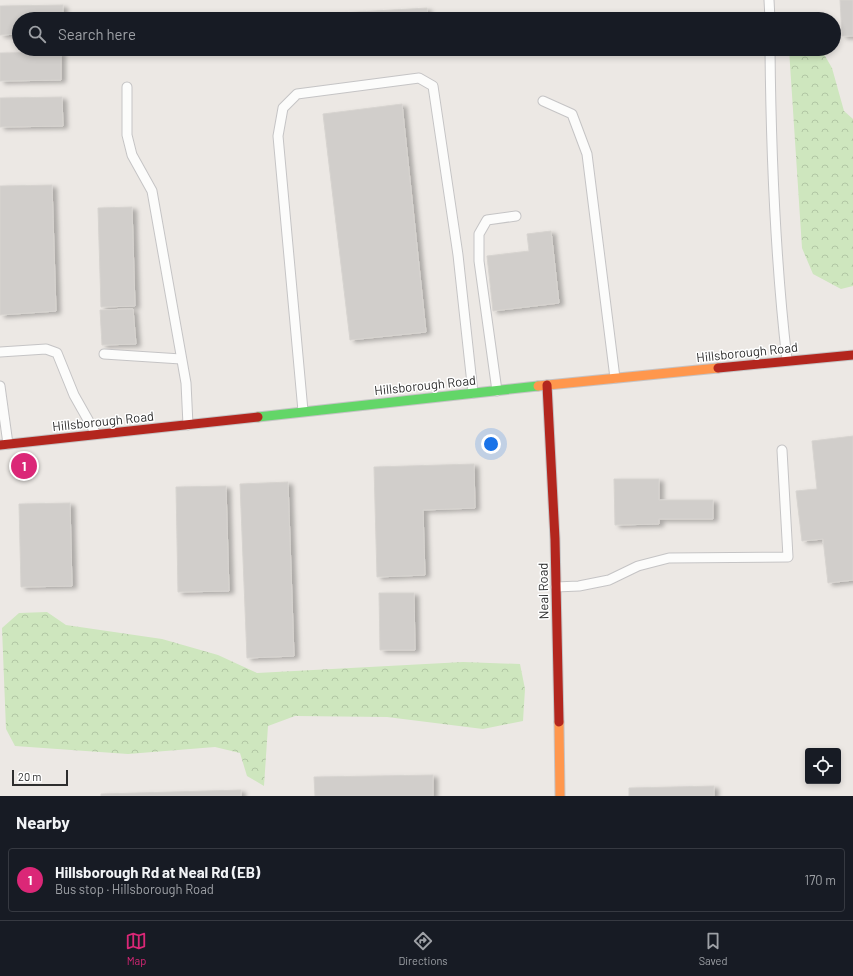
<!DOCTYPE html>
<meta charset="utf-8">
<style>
:root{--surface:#171b24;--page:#242831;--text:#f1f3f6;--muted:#9ea1a6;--line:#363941;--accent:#db2777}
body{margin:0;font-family:Barlow,sans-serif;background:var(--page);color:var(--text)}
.controls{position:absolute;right:12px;bottom:12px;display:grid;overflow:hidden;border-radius:4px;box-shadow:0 2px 6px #0003}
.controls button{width:36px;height:36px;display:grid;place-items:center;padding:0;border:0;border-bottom:1px solid var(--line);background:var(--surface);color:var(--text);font:20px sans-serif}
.scale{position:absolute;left:12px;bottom:10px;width:56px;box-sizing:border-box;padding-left:4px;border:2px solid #2e2e2e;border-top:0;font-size:11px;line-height:14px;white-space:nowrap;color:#2e2e2e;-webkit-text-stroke:3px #fff;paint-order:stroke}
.you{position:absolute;left:491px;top:444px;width:14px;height:14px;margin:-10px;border:3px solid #fff;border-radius:50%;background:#1a73e8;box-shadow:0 0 0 6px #1a73e833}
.badge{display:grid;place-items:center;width:26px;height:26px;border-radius:50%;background:var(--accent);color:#fff;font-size:13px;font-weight:700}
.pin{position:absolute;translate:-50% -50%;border:2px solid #fff;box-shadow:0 1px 4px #0006}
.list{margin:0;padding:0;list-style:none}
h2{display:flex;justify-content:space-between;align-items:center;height:52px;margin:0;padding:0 16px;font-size:17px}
h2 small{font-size:13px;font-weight:400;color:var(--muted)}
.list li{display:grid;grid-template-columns:26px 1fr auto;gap:12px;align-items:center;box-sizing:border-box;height:64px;margin:0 8px 8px;padding:0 8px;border:1px solid var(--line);border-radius:4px}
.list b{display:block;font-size:15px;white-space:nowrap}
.list p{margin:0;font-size:13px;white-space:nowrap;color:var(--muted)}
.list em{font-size:13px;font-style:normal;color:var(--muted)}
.icon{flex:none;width:22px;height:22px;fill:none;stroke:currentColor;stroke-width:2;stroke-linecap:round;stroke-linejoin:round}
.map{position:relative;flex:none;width:853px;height:796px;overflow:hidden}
.search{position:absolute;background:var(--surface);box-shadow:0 2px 6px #0003;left:12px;right:12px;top:12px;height:44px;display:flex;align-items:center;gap:10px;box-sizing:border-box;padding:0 14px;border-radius:22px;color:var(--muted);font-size:15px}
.sheet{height:124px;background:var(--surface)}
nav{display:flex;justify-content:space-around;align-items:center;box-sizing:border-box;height:56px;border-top:1px solid var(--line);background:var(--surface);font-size:11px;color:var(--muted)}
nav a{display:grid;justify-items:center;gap:2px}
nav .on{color:var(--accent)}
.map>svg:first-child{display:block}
.forest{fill:url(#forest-crowns)}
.building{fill:#d1cecb;stroke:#d7d4d0;filter:url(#shadow)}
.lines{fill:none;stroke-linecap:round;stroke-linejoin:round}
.lane-casing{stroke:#c5c4c5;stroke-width:11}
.fast-casing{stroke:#c5c4c5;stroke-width:11}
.slow-casing{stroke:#c5c4c5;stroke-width:11}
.jam-casing{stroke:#c5c4c5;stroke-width:11}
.lane{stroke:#fcfcfb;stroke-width:9}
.fast{stroke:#63d668;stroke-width:9}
.slow{stroke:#ff974d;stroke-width:9}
.jam{stroke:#b3261e;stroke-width:9}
.labels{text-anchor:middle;stroke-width:3;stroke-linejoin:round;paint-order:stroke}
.street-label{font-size:13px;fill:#2e2e2e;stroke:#fff}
</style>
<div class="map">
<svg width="853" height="796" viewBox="0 0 853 796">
<defs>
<pattern id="forest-crowns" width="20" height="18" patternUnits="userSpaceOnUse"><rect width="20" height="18" fill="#cee6be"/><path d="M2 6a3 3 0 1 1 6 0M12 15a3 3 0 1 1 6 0" fill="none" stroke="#b1c6a4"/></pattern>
<filter id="shadow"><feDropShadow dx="4.5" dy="2.5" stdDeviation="2" flood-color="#0004"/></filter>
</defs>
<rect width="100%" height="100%" fill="#ece8e4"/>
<!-- forest -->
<g class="forest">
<path d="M789 49H821L832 68 844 111 853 119V286L841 289 813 274 802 248Z"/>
<path d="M47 612 66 625 162 639 218 655 257 673 463 662 520 664 525 689 523 721 483 729 387 717 295 716 268 726 264 786 247 776 240 753 215 747 128 754 15 746 6 729 2 628 19 613Z"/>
</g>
<!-- building -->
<g class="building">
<path d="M840 0H853V36H842Z"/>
<path d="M63 5V19H19V34L0 35V6Z"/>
<path d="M427 8 428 19H322V14Z"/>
<path d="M61 52V80L0 81V53Z"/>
<path d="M62 97 63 126 0 127V98Z"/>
<path d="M402 104 426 332 350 340 323 114Z"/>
<path d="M52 185 56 311 0 315V186Z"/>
<path d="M132 207 135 306 101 307 98 208Z"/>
<path d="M551 231 559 303 493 311 487 256 529 251 527 234Z"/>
<path d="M133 309 136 344 102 345 100 310Z"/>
<path d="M853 436V580L828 583 823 539 802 541 796 491 817 489 812 441Z"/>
<path d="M474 464 475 508 423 510 425 575 377 577 374 467Z"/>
<path d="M614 479H659V500H713V519H659V524L615 525Z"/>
<path d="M288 482 294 656 247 658 240 484Z"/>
<path d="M226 486 229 591 178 592 176 487Z"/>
<path d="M70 503 72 586 21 587 19 504Z"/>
<path d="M379 593H414L415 650H380Z"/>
<path d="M433 775V796H315L314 777Z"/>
<path d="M714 786V796H629V788Z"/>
<path d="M241 790V796H101V794Z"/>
</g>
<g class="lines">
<defs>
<g id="lane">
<path d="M769 0 770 19"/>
<path d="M770 49C771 153 775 257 787 360"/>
<path d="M127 87V135L132 155 152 191 186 383 188 425"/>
<path d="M543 101 572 114 587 154 615 378"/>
<path d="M0 352 46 349 57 353 74 395 96 434"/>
<path d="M104 354 181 359"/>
<path d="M0 386 8 444"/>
<path d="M497 391 479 261V234L487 220 516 216"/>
<path d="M303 411 278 136 283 108 297 94 419 78 433 86 458 255 473 393"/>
<path d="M556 587 579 586 609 580 638 566 669 558 788 557 782 450"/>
</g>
<path id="fast" d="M258 417 538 386"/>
<g id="slow">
<path d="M538 386 718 368"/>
<path d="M559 722 560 796"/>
</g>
<g id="jam">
<path d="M718 368 853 355"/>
<path d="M547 385 555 539 559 722"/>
<path d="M0 445 258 417"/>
</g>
</defs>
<!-- lane casing -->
<use href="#lane" class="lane-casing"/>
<!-- fast casing -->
<use href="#fast" class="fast-casing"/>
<!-- slow casing -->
<use href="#slow" class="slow-casing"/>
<!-- jam casing -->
<use href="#jam" class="jam-casing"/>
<!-- lane -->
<use href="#lane" class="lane"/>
<!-- fast -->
<use href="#fast" class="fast"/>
<!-- slow -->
<use href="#slow" class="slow"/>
<!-- jam -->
<use href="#jam" class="jam"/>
</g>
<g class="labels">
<!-- street labels -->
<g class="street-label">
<text transform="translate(747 352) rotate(-6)" y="5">Hillsborough Road</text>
<text transform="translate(425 385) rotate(-6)" y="5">Hillsborough Road</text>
<text transform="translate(103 421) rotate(-6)" y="5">Hillsborough Road</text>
<text transform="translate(543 591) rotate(-91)" y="5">Neal Road</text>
</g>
</g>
</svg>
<div class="controls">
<button><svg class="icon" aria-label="locate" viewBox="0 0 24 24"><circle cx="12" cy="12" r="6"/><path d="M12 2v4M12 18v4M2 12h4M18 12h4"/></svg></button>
</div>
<div class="scale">20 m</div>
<div class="you"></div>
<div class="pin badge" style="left:24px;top:466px">1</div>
<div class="search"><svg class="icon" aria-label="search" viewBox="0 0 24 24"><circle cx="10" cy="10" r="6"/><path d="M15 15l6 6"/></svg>Search here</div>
</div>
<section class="sheet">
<h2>Nearby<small></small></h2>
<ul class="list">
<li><span class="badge">1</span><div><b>Hillsborough Rd at Neal Rd (EB)</b><p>Bus stop · Hillsborough Road</p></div><em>170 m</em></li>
</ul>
</section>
<nav>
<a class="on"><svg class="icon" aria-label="map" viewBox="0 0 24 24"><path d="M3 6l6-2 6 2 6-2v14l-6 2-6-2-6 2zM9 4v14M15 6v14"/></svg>Map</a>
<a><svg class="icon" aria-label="directions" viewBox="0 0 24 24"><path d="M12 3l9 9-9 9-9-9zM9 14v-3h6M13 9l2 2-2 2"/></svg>Directions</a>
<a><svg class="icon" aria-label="saved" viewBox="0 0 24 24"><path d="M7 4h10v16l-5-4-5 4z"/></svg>Saved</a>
</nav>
